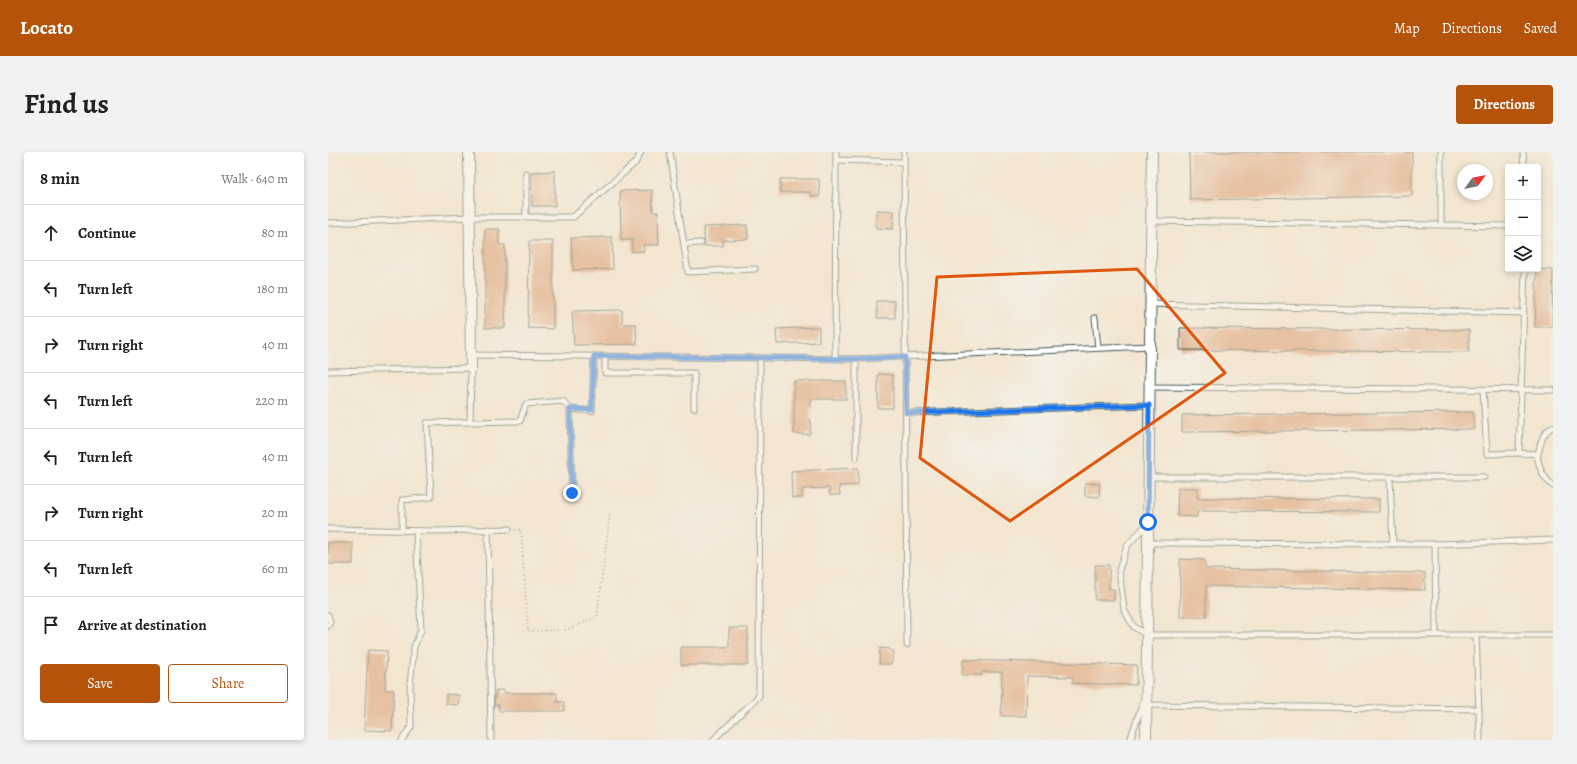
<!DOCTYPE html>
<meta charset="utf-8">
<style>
:root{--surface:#fff;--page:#f2f2f2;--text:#202124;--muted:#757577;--line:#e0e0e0;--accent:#b45309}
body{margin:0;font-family:Alegreya,serif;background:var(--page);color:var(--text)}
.controls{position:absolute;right:12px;top:12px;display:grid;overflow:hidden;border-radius:4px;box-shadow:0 2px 6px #0003}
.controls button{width:36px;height:36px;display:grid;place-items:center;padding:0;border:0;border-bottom:1px solid var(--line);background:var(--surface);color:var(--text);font:20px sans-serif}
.compass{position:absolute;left:1129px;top:12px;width:36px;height:36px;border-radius:50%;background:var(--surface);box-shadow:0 2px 6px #0003;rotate:57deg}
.stop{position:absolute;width:12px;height:12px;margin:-9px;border:3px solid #1a73e8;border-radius:50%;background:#fff}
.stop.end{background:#1a73e8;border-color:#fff;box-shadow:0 1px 4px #0008}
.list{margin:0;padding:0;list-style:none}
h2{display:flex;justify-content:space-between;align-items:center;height:52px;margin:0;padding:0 16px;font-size:17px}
h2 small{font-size:13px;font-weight:400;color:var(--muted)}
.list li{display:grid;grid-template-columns:26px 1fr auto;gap:12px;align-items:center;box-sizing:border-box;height:56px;padding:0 16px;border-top:1px solid var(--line)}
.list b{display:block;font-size:15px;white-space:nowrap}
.list em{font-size:13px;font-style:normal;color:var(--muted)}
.actions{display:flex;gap:8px;padding:12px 16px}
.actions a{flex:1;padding:9px 0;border:1px solid var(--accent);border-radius:4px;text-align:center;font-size:14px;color:var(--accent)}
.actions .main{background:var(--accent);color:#fff}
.icon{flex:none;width:22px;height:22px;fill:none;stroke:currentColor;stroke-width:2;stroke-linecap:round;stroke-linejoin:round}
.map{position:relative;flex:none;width:1225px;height:588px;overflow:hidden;border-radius:4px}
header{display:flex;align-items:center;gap:24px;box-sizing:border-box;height:56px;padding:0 20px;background:var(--accent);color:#fff}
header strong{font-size:19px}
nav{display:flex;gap:22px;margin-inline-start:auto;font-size:14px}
.intro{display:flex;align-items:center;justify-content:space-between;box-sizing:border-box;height:96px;padding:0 24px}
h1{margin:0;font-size:28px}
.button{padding:10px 18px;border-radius:4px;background:var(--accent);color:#fff;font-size:14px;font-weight:700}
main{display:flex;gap:24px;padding:0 24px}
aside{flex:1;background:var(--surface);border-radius:4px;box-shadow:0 2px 6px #0003}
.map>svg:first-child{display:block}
.building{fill:#d99568}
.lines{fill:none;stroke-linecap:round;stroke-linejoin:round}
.lane-casing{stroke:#3f564c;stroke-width:7}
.street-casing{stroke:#3f564c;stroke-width:12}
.path{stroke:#3f564c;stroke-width:1.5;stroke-dasharray:1 3;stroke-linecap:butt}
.lane{stroke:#fff;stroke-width:5}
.street{stroke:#fff;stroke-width:10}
.route{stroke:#1a73e8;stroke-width:5}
.marked{fill:none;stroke:#de580e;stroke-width:3;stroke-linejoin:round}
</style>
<header>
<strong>Locato</strong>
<nav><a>Map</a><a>Directions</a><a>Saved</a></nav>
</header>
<div class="intro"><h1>Find us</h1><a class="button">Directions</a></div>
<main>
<aside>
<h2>8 min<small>Walk · 640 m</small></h2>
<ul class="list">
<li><svg class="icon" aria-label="ahead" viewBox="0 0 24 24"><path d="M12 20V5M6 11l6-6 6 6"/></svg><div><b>Continue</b></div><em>80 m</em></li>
<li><svg class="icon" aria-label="left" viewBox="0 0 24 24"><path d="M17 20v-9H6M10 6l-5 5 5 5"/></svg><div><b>Turn left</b></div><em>180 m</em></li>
<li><svg class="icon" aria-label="right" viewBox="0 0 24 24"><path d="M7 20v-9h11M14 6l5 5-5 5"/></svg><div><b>Turn right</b></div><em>40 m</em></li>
<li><svg class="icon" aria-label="left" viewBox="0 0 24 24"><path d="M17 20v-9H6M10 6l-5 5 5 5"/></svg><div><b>Turn left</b></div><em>220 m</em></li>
<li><svg class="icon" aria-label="left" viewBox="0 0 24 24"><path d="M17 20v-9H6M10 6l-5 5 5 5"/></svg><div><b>Turn left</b></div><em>40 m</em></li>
<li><svg class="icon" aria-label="right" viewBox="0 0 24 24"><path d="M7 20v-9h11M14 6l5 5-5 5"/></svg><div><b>Turn right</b></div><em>20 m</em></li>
<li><svg class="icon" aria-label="left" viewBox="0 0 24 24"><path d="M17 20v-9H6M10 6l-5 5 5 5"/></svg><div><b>Turn left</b></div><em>60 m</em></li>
<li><svg class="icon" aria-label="arrive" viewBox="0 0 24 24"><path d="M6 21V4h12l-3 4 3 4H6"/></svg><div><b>Arrive at destination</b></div></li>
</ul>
<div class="actions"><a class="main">Save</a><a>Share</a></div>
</aside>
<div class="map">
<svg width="1225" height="588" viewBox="0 0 1225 588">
<rect width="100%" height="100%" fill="#f6f6f2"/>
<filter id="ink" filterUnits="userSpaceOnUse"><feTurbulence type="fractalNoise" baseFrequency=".025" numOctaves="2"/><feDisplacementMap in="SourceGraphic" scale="8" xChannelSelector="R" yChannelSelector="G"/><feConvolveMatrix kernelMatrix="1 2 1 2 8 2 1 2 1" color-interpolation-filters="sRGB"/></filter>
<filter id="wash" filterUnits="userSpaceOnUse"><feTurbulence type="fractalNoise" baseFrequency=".012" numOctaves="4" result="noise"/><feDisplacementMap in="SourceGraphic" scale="16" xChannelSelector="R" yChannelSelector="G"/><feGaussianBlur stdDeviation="0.9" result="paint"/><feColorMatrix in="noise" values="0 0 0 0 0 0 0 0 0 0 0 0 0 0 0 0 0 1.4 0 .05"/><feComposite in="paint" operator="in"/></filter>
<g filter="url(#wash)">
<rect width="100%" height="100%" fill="#f3e6d1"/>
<g id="blocks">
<!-- building -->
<g class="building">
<path d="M861 0H1084V44L862 48Z"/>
<path d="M227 19V54H204L203 20Z"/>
<path d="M452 27H491L492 44H483V40H452Z"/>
<path d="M324 38 325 60H330L331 93H315L316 99 304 100V88H293L292 39Z"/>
<path d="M549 58 566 59 565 77 548 76Z"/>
<path d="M419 73 420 87 395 88V94H375L377 91 375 75Z"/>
<path d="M157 77H171V93H177V176H157Z"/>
<path d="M284 85 285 117 245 118 243 86Z"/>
<path d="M201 89H225V177L200 176Z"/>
<path d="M1209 117 1225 118 1224 175H1207Z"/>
<rect x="549" y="149" width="18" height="17"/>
<path d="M294 158V172H308L309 192 246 193 244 159Z"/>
<path d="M491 175V190L449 192 448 177Z"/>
<path d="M852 176 1141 178V200L852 198Z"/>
<path d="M550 222 565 223V256H550Z"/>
<path d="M466 229H518V247H483L482 282H466Z"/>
<path d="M1145 260 1146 277 854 280V263Z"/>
<path d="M530 316V333L511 334 512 343H502L501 336 474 337V346H464L463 319Z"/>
<path d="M757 331 772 332 771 345 757 344Z"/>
<path d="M850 336H870L869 346 1051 347V360L869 359V365L849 364Z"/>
<rect x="0" y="391" width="25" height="21"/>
<path d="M852 407 876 408 878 417 1097 421V438L878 434V465H852Z"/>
<path d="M767 413H781V437H786V448H767Z"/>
<path d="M401 476H420V513H353V495H401Z"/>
<path d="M552 496 562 497V499H566L563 512H551Z"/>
<path d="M40 498 59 499 57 538H66L64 579 36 578Z"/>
<path d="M635 508 809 513 808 533 744 531 745 525 699 524 698 564H673L674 520H654V523H634Z"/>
<path d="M168 538H176V541H229V550H236V559H171V553H166Z"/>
<path d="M118 542 131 543 130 553 118 552Z"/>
</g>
</g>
</g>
<g filter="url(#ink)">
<use href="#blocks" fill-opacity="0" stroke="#3f564c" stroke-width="1"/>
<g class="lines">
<defs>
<g id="lane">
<path d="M342 0 360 120 427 117"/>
<path d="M576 0 579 493"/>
<path d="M1195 0 1196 15"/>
<path d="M508 8 576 10"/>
<path d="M198 65V21"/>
<path d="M823 69 1180 74"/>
<path d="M0 71 142 65H245L308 10 313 0"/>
<path d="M1113 73V0"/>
<path d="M356 92 373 91"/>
<path d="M822 152 1196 161"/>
<path d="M767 166 770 196"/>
<path d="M143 203 528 207 822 194"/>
<path d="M277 204V221H366V256"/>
<path d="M507 207 508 0"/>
<path d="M0 219 143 216 142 270"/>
<path d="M822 235 1225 238"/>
<path d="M1155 237 1159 302 1191 301 1197 117"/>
<path d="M242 257 264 259 266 204"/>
<path d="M578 261 821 253"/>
<path d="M1191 301 1210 302C1213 291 1214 280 1225 275"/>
<path d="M1209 302C1211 316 1214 324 1225 334"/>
<path d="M528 306V207"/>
<path d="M821 325H1156"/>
<path d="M1062 326 1065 392"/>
<path d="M820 371 799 394 791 418 796 458 806 475 819 483H1225"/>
<path d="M0 377 108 379 181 377"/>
<path d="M160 377 163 588"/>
<path d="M74 378V348L103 345 99 271 192 269 198 252 235 249 242 257 244 341"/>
<path d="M820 391 1107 392 1108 483"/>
<path d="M1107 392 1225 388"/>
<path d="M0 463 2 470 0 474"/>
<path d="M1148 483 1152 588"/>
<path d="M819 553 1151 557"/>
<path d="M74 588 83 575 82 533 86 495 93 478 88 379"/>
<path d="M385 588 431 544 432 206"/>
<path d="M802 588 815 550"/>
</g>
<g id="street">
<path d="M141 0 143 216"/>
<path d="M818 588 824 0"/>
</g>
</defs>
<!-- lane casing -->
<use href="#lane" class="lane-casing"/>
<!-- street casing -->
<use href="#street" class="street-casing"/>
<!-- path -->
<path class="path" d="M187 378H193L200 479 238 478 269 465 282 363"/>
<!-- lane -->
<use href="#lane" class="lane"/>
<!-- street -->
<use href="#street" class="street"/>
</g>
</g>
<g class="lines" filter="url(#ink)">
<!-- route -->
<path class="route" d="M244 341 242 257 264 258 266 204 528 207 577 205 578 261 821 253 820 370"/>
</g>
<!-- marked area -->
<path d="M0 0H1225V588H0ZM809 117 897 221 682 369 592 306 609 125Z" fill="#f3e6d1" fill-opacity=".55" fill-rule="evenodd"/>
<path class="marked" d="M809 117 897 221 682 369 592 306 609 125Z"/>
</svg>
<div class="controls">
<button>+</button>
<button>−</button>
<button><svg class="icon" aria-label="layers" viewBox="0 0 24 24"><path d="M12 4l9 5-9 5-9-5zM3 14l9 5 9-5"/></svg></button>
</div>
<svg class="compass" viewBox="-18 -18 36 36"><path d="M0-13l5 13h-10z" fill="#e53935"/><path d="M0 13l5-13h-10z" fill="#757577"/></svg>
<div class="stop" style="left:820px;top:370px"></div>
<div class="stop end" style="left:244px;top:341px"></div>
</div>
</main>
